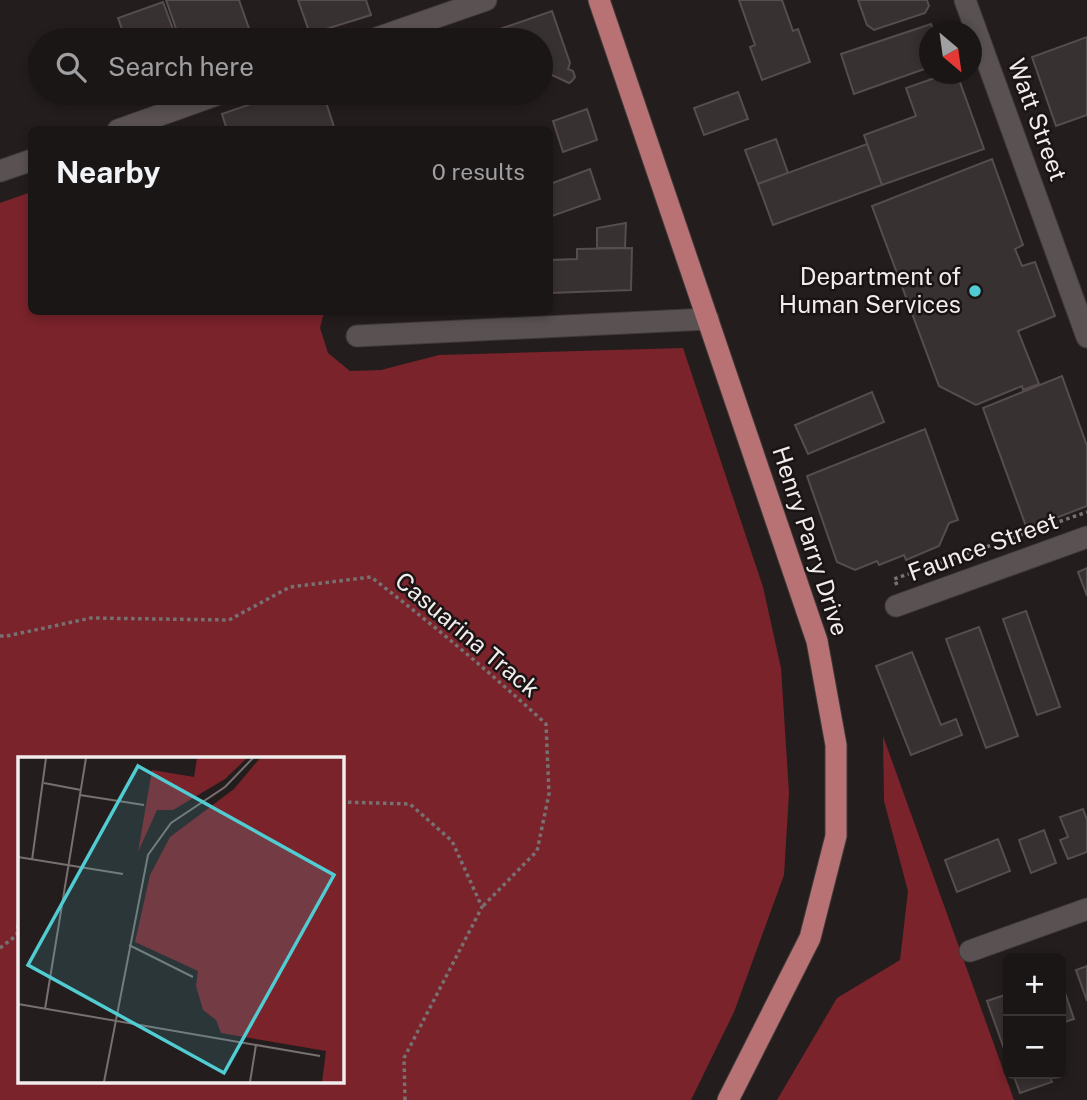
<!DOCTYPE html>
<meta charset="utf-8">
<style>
:root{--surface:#1b1616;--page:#241f1f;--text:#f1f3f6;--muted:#a09fa1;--line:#393535}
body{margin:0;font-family:"Public Sans",sans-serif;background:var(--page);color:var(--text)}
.controls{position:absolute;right:21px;bottom:21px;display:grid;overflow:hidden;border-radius:10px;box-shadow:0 4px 10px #0003}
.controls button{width:63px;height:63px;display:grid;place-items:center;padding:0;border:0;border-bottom:2px solid var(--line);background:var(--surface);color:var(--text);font:35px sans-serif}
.compass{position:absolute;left:919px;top:21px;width:63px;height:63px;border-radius:50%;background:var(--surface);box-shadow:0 4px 10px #0003;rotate:151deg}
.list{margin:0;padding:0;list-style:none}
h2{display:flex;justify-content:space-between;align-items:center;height:91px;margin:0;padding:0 28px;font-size:30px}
h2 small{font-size:23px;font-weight:400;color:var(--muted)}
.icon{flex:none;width:38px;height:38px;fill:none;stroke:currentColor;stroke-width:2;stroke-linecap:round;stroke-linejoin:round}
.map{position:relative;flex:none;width:1087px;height:1100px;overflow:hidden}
.search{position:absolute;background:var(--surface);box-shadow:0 4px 10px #0003;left:28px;top:28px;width:525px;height:77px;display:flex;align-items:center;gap:18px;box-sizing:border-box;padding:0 24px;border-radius:38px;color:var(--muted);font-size:26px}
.panel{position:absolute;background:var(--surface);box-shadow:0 4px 10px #0003;left:28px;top:126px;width:525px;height:189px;border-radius:10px}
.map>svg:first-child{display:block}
.forest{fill:#7a232b;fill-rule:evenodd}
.building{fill:#383131;stroke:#564d4d;stroke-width:2}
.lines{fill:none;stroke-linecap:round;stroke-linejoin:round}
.minor-casing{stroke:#3f3a3a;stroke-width:23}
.major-casing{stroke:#3f3a3a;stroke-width:23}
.path{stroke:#777171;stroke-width:3.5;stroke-dasharray:3.5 3.5;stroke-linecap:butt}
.minor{stroke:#5a5252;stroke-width:21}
.major{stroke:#b87273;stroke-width:21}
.poi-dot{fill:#51ccd2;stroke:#1b1414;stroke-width:2.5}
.labels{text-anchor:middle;stroke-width:5;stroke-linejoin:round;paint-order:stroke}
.street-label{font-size:24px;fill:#f2eded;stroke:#1b1414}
.poi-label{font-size:24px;fill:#f2eded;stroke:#1b1414;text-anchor:end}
.inset-road{fill:none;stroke:#767070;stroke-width:2}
.view{fill:#51ccd2;fill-opacity:0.15;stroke:#51ccd2;stroke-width:3.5}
.inset-edge{fill:none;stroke:#f2eded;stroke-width:3.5}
</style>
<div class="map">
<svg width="1087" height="1100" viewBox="0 0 1087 1100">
<rect width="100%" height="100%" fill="#241d1d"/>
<!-- forest -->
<g class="forest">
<path d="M31 192 32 312H324L320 328 328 353 350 371 381 370 439 355 683 348 763 587 781 668 789 793 784 875 734 1012 691 1100H0V203ZM19 759H341V1081H19Z"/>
<path d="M883 736 1014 1100H777L837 998 900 960 908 891 884 801Z"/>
</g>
<!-- building -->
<g class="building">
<path d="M166 0H239L253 40H180Z"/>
<path d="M298 0H366L371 15 310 34Z"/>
<path d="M739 0H782L793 31 798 29 810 62 762 80 750 47 755 45Z"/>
<path d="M858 0H927L929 6 925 13 874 30 867 25Z"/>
<path d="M163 2 177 40H126L118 18Z"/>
<path d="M552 11 570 63 568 69 573 71 575 77 572 81 569 83 550 74 541 77V40H468Z"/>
<path d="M931 24 934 32H930V67L854 94 841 54Z"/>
<path d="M1087 37V115L1056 126 1032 57Z"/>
<path d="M946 74H957L984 149 882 185 864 135 916 116 906 88Z"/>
<path d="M738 92 748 119 704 135 694 108Z"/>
<path d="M283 93H323L335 130H227L222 114Z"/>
<path d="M587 109 597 140 563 152 553 121Z"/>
<path d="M776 139 788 173 758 184 745 150Z"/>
<path d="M867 144 882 185 773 225 758 184Z"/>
<path d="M992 159 1023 245 1015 249 1022 266 1035 262 1055 316 1018 331 1039 384 1023 390 1022 386 976 405 939 386 872 206Z"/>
<path d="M590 169 600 199 552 216 550 210V184Z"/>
<path d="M626 223 625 248H597V228Z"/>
<path d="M632 248 631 290 550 293V260L577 259V249Z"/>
<path d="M1062 376 1087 446V506L1027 529 983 408Z"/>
<path d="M872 392 884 422 808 454 795 425Z"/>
<path d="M925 429 958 520 949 523 939 546 906 560 904 555 879 565 877 561 855 570 837 562 807 476Z"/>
<path d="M1087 568V596L1078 572Z"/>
<path d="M1026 611 1060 707 1037 715 1003 619Z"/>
<path d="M979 627 1018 736 986 748 946 639Z"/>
<path d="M912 652 941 725 956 719 962 735 911 755 876 666Z"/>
<path d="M1083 809 1087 820V852L1068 859 1060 840 1068 837 1060 817Z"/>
<path d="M1044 830 1056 863 1031 873 1019 840Z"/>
<path d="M998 839 1010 871 957 892 945 860Z"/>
<path d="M1087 966V1001L1076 970Z"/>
<path d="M1061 981 1074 1019 1061 1023Z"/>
<path d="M1008 994V1060L987 1001Z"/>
<path d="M1013 1074H1049L1052 1082 1020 1093Z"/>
</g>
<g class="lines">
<defs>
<g id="minor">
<path d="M965 0 1087 337"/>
<path d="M371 40 486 0"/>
<path d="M118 130 222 93"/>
<path d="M0 171 32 160"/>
<path d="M357 336 708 319"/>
<path d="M896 606 1087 537"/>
<path d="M970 951 1087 909"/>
</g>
<path id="major" d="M599 0 817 641 836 745V836L810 938 728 1100"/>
</defs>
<!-- minor casing -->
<use href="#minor" class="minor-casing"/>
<!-- major casing -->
<use href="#major" class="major-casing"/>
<!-- path -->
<g class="path">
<path d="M897 585 894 579 1087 512"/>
<path d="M0 636H7L91 618 229 620 290 587 371 577C432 624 490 672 546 724L549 794 537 851 482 907"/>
<path d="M341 802 410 804 452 841 482 907 404 1058 405 1100"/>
<path d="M0 948 17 935 19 912"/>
</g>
<!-- minor -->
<use href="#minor" class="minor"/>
<!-- major -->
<use href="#major" class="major"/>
</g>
<!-- markers -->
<circle class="poi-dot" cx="975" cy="291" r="7"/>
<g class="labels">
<!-- street labels -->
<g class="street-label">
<text transform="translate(1037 120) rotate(70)" y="8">Watt Street</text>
<text transform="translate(810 541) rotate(72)" y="8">Henry Parry Drive</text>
<text transform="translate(983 547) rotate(-20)" y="8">Faunce Street</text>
<text transform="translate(467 635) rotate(40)" y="8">Casuarina Track</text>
</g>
<!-- poi labels -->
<g class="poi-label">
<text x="961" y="285">Department of<tspan x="961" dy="28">Human Services</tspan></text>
</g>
</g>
<!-- overview -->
<g transform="translate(18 757)">
<rect width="326" height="326" fill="#241d1d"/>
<path d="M179 1H229L207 22 155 53H139L120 95 134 13 176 20ZM242 1H325V325H304L308 294 203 276 198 263 185 253 178 229 180 214 117 185 132 118 152 80 216 32Z" fill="#7a232b"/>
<path class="inset-road" d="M26 26 63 33M62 38 126 48M0 100 105 117M14 103 28 1M111 188 175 220M0 247 302 299M27 252 68 1M86 325 130 98 153 66 207 30 235 1M232 325 238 288"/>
<path class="view" d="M120 9 316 118 206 316 10 208Z"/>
<rect width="326" height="326" class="inset-edge"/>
</g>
</svg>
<div class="controls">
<button>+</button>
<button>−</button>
</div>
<svg class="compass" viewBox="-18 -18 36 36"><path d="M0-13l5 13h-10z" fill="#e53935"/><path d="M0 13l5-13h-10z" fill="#a09fa1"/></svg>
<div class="search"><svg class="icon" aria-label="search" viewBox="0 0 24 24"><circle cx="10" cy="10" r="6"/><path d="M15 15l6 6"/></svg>Search here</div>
<section class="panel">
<h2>Nearby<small>0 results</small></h2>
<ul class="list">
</ul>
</section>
</div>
